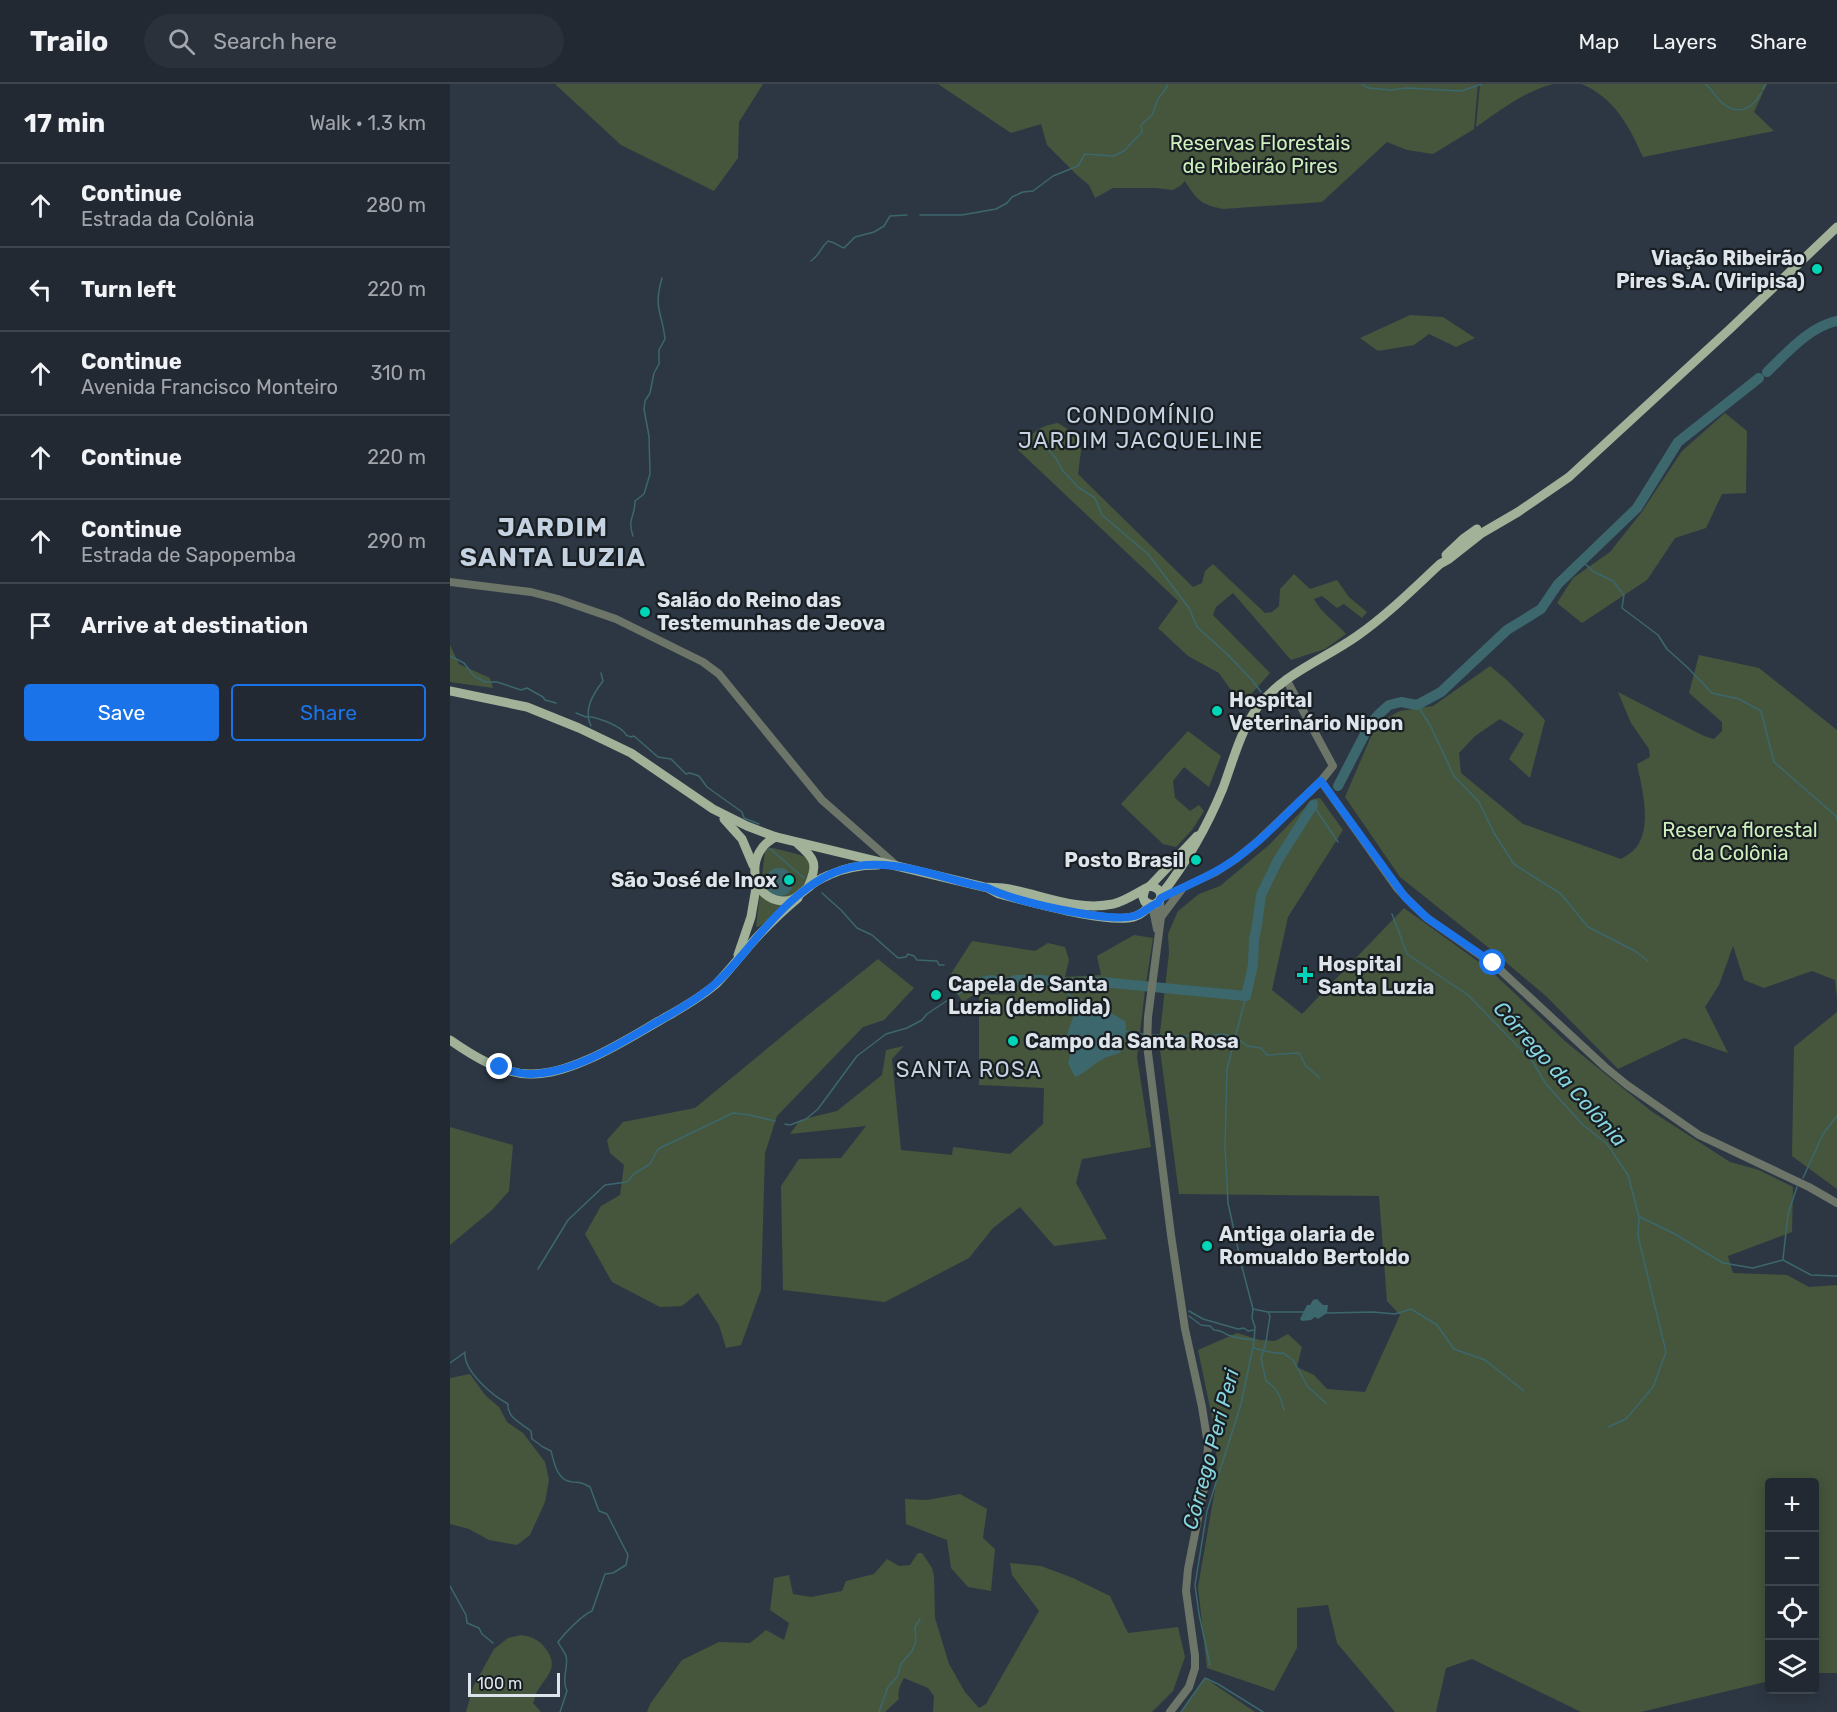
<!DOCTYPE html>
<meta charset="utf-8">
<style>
:root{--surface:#222932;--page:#2a313a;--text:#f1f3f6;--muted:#a2a6ac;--line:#3f454d;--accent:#1a73e8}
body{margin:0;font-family:Rubik,sans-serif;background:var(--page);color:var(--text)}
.controls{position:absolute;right:18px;bottom:18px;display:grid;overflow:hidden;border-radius:6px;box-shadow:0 3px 15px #0003}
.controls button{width:54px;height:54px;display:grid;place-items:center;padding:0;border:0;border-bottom:2px solid var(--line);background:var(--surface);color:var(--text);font:30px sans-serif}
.scale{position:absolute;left:18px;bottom:15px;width:92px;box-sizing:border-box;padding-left:6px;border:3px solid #dde4eb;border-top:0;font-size:16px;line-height:21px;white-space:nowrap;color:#dde4eb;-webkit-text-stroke:4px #191e23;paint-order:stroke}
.stop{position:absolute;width:18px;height:18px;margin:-14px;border:4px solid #1a73e8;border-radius:50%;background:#fff}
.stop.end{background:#1a73e8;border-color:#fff;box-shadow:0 2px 6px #0008}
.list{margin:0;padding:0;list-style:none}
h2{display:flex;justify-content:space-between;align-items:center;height:78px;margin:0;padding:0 24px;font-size:26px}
h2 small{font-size:20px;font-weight:400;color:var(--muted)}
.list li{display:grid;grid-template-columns:39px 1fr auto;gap:18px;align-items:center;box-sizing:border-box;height:84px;padding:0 24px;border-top:2px solid var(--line)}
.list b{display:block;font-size:22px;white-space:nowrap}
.list p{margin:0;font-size:20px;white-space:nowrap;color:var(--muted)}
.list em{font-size:20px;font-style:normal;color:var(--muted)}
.actions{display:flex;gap:12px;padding:18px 24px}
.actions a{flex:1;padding:14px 0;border:2px solid var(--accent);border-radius:6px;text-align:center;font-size:21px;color:var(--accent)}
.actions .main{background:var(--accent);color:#fff}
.icon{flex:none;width:33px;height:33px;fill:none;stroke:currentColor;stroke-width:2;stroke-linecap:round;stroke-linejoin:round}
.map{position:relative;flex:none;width:1387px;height:1628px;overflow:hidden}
header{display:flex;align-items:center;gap:36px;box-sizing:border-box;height:84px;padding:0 30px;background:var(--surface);border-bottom:2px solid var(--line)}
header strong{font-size:28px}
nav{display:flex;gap:33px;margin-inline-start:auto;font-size:21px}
.search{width:420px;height:54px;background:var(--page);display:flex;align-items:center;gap:15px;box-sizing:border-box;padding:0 21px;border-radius:33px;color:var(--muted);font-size:22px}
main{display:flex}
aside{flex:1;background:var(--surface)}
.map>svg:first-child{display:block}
.green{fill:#45563c}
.water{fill:#3c676d}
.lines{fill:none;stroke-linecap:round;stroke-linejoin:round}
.stream{stroke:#3c676d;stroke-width:1.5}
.river{stroke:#3c676d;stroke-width:10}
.minor{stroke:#6c7568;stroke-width:8}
.major{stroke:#a1b298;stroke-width:9}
.route{stroke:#1a73e8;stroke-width:8}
.poi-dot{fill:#00d5b7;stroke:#191e23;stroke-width:2}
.labels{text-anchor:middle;stroke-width:4.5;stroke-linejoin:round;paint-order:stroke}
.park-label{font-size:20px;fill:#cdf0bc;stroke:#191e23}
.poi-label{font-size:20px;font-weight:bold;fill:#dde4eb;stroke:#191e23;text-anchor:start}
.water-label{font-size:21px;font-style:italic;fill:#86d5df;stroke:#191e23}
.quarter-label{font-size:22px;letter-spacing:1.5px;fill:#c5d2e1;stroke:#191e23}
.district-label{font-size:26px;font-weight:bold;letter-spacing:1.5px;fill:#c5d2e1;stroke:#191e23}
</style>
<header>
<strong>Trailo</strong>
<div class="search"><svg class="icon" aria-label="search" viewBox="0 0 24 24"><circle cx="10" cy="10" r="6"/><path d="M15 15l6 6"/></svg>Search here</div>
<nav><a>Map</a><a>Layers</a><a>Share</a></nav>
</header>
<main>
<aside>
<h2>17 min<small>Walk · 1.3 km</small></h2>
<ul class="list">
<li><svg class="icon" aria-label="ahead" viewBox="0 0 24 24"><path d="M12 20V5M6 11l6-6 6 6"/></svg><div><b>Continue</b><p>Estrada da Colônia</p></div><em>280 m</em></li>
<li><svg class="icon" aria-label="left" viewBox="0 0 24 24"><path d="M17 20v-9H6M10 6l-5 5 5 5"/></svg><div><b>Turn left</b></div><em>220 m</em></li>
<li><svg class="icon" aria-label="ahead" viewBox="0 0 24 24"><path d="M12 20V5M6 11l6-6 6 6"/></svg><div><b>Continue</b><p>Avenida Francisco Monteiro</p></div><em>310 m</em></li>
<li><svg class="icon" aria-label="ahead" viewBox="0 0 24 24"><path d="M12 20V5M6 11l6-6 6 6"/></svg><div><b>Continue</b></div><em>220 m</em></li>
<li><svg class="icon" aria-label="ahead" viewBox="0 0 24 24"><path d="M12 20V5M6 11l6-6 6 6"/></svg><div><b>Continue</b><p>Estrada de Sapopemba</p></div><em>290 m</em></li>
<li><svg class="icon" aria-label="arrive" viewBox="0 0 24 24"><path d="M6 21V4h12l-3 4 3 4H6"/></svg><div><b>Arrive at destination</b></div></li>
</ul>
<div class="actions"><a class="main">Save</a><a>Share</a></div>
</aside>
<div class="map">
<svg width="1387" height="1628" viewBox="0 0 1387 1628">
<rect width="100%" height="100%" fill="#2d3743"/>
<!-- green -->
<g class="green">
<path d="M105 0H313L289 38 288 74 264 107 171 61Z"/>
<path d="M488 0H1028L1024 45 983 70 957 66 937 58 872 118 773 125C750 120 747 116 735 97L730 102 723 106 706 104H663L645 114 639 101 628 92 597 61 591 40 561 49Z"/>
<path d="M1030 0H1103C1073 8 1051 26 1026 43Z"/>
<path d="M1131 0H1317L1304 28 1324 47 1193 73C1179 42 1164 13 1131 0Z"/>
<path d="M960 231 993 233 1025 254 1006 263 979 250 964 261 928 267 910 254Z"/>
<path d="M1275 329 1297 347 1296 409 1272 410 1256 444 1225 454 1197 496 1132 539 1107 519 1123 494 1160 468 1191 429 1232 367Z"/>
<path d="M608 339 627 351 631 367 628 390 743 503 752 499 755 487 763 480 815 529 822 528 829 522 830 505 844 490 860 505 887 496 899 513 917 528 912 534 894 520 887 524 872 512 864 515C871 529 886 538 896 550L875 565 841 576 783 509 766 523 763 531 820 589 797 615 786 613 769 589 738 572 708 544 728 517 568 366C581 351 587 342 608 339Z"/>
<path d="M0 561 9 580 40 594 43 604 0 598Z"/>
<path d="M1249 571 1309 584 1387 646V914L1385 896 1362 887 1314 904 1294 896 1283 862 1269 901 1255 923 1278 969 1234 954 1168 985 1096 912 1039 864 950 793 895 713 922 650 935 635 950 627 983 622 1040 582 1058 597 1095 636 1080 694 1059 675 1074 650 1050 635 1025 652 1009 669 1011 689 1073 740 1171 775C1175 772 1180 770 1183 767 1204 746 1192 705 1187 680L1200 673 1199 665 1181 639 1168 608 1254 652 1264 655 1272 647V638L1239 609Z"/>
<path d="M738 647 771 672 759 703 734 683 723 697 725 714 740 727 749 721 754 727 742 746 726 763 713 760 671 720Z"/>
<path d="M870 714 893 746 838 833 822 906 852 930 954 824 1040 886 1116 958 1201 1027 1280 1078 1309 1086 1343 1103 1342 1148 1278 1172 1283 1189 1337 1191 1359 1203 1387 1201V1589H1365L1364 1398H1320L1319 1597 1191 1628H1131L1022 1575 996 1584 986 1628H945L887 1559 878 1521 847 1524V1564L824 1607 757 1584 748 1503 765 1405 767 1376 762 1333 748 1266 787 1249 810 1256 825 1257 838 1250 852 1263 847 1283 864 1291 877 1305 915 1308 950 1231 937 1217 929 1112 729 1110 709 958 719 869 718 850 728 827 749 810 770 802 819 761 863 715Z"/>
<path d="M323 764 347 770 355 773 360 778C360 784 361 792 358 797 352 806 316 842 306 843L315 767 317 765Z"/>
<path d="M684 851 703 854 695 906 687 973 701 1063 632 1075 626 1099 657 1155 604 1162 570 1123 543 1144 519 1174 435 1218 333 1206 331 1102 349 1075 391 1074 416 1042 340 1050 350 1036 387 1027 432 991 436 966 454 962 442 975 451 1066 502 1071 503 1063 560 1070 593 1040 594 1004 529 1001V910L575 911 528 908 513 918 497 896 522 857 585 867 598 859 615 863 619 876 615 893 651 891 647 872Z"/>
<path d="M428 875 464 904 434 936 413 943 327 1032 315 1069 311 1206 291 1261 276 1264 269 1241 248 1209 232 1222 210 1223 162 1198 135 1150 151 1122 170 1111 174 1081 160 1069 157 1056 173 1038 245 1024 353 935Z"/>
<path d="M1387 928V1105L1342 1072 1344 963Z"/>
<path d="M0 1043 63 1061 59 1107 42 1126 0 1161Z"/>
<path d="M20 1290 35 1311 49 1323 57 1338 73 1349 95 1378 99 1396 95 1418 80 1451 67 1461 39 1456 19 1445 0 1440V1294Z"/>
<path d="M510 1410 537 1425 533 1454 545 1465 541 1507 518 1503 501 1484 497 1456 456 1440 455 1415 477 1416Z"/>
<path d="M468 1469H472L482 1484 484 1492 485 1534 499 1580 515 1608 529 1624 536 1620 589 1527 562 1491 560 1479 591 1482 623 1494 660 1512 678 1549 728 1543 735 1573 723 1607 702 1628H483L484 1612 478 1604 454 1594C450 1601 447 1607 449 1615L435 1628H197L200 1620 232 1576 269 1558 300 1559 316 1546 334 1556 339 1539 320 1526 324 1494 339 1491 343 1510 361 1513 392 1507 396 1497 424 1490 437 1475 449 1482 460 1481Z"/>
<path d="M71 1551C84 1553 91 1557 98 1568 108 1584 96 1593 88 1606 85 1610 85 1615 83 1619L91 1628H16L23 1603 44 1565 58 1554Z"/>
<path d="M755 1594 805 1628H731Z"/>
</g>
<!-- water -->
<g class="water">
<circle cx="329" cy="798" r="14"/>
<path d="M634 918 649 922 675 937C677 943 676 945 675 951 670 977 673 965 653 975 643 980 636 989 625 993L618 979 621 968 617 951 623 933Z"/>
<path d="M867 1215 873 1221H878L877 1229 868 1235 865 1233 861 1236 852 1237 850 1235 857 1221H860L863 1216Z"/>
</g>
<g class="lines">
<!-- stream -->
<g class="stream">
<path d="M912 0 918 4 941 6 957 4 1011 7 1032 0"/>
<path d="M1255 0C1262 5 1265 12 1271 18 1287 32 1302 26 1311 9"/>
<path d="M1313 5 1316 0"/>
<path d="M470 131H512L546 125 557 119 562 113 573 108 583 107 603 92 628 82 635 70 663 72 674 67 692 48 691 41 702 31 708 15 717 3V0"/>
<path d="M361 177C370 171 370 164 378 157 385 158 388 162 394 164L405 153 424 148 434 142 440 132 457 131"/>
<path d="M594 361 605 373 613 387 628 403 645 414 652 431 698 470 739 524 747 543 778 571 802 596 811 608"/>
<path d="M183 452C177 435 185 433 185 417L194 410 200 390 199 352 194 325 195 317 200 309 204 289 209 280V266L215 255C212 227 203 225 212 194"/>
<path d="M1132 477 1144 488 1163 497 1174 511 1172 524 1208 551 1217 565 1237 583 1262 609 1289 615 1311 627 1324 678 1386 732 1387 736"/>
<path d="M0 572 14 579 24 592 35 598H47L71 606 77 604 93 613 95 616 106 619"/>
<path d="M967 621 980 641 1004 692 1029 718 1044 749 1064 780 1111 810 1138 843 1185 867 1198 877"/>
<path d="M126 629 136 633C143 631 167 641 173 647 180 654 172 649 181 653L184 652 208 673 221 675 236 690 240 689 249 692 257 703 292 728 294 734 309 740"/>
<path d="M141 642C133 626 143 610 153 597L151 589"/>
<path d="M867 716 863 721 888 758"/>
<path d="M319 764 354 794"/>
<path d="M372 809 391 826 407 844 422 851 448 874 456 873 458 870 464 872 467 876 487 877 489 881H494"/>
<path d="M942 830 957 870 1018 911 1083 978 1096 1000 1132 1040 1157 1060 1178 1091 1189 1133 1188 1152 1216 1268 1203 1303 1176 1335 1158 1343"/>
<path d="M592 896 612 905 622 913 632 916 634 918"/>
<path d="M508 910 521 903 513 899 509 892"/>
<path d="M674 947 693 950"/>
<path d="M701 951 757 952 772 950 786 953 797 962 811 964 817 971 849 969 856 982 870 994"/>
<path d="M335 1040 340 1041 356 1035 368 1025 407 972 436 950 457 944 472 936 477 930 498 916"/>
<path d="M1353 1094 1373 1050 1387 1032"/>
<path d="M1190 1133 1223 1149 1273 1179 1303 1184 1333 1176 1361 1191 1387 1192"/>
<path d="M1333 1175 1338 1130 1347 1103"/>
<path d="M88 1185 118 1136 155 1101 177 1098 184 1090 200 1080 208 1065 283 1029 300 1031 325 1037"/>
<path d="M803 1225 818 1228H854"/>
<path d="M739 1227 753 1235 788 1245 794 1244 798 1247 804 1246"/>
<path d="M818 1228 820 1232 816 1258 811 1274 816 1297C827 1303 831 1314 834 1326"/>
<path d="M877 1229 923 1228 945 1230 961 1225 987 1241 1004 1265 1035 1276 1074 1307"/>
<path d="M739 1232 751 1241 760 1242 764 1246C771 1246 772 1248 778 1251 786 1254 795 1255 803 1256"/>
<path d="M804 1264C809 1266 827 1270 833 1269L843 1276 858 1303 876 1319"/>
<path d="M15 1268C13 1287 42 1311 58 1320 57 1334 71 1339 81 1347L82 1355 93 1363 101 1367C104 1378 107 1397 122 1398 130 1398 133 1399 140 1403L149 1427 157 1430 178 1471 176 1481 163 1489 155 1490 142 1527C132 1531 115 1549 108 1558 110 1562 114 1567 116 1572 119 1583 111 1594 117 1607L110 1628"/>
<path d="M0 1279 14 1269"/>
<path d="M0 1502 16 1531 17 1539 29 1544 32 1550 43 1559"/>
<path d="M760 1581 749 1530 745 1501 757 1427 791 1320 804 1258 805 1243 802 1234 803 1225 792 1183 778 1119 775 1062 777 985 796 912"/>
<path d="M429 1628 438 1603 447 1593 451 1580 462 1567 466 1557 465 1543 470 1535"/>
<path d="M731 1628 755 1594 768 1600 813 1628"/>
</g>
<!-- river -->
<g class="river">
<path d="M1317 288C1337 269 1359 243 1387 237"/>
<path d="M888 702 919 642 928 631 939 621 951 618 967 621 991 608 1057 546 1091 525 1108 500 1187 424 1228 358 1309 294"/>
<path d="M521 903 527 899 542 896 553 900 566 896H592L618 899 652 898 796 912 803 881 804 855 807 841 811 811 828 776 863 721"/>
</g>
<!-- minor -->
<g class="minor">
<path d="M0 498 81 508 108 515 166 535 253 578 269 590 372 716 447 782"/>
<path d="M871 697 947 804 963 821 977 834 1047 883 1155 983 1177 1001 1249 1051 1359 1103 1387 1119"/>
<path d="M711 814 766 788 786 775 808 757 871 697 883 682 836 595"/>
<path d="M710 817 711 833 698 933 697 961 721 1151 735 1245 752 1323 758 1361 756 1394 738 1485 736 1507 745 1572V1584L739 1603 720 1628"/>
<path d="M702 821 707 845"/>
<path d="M711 833 732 805"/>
</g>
<!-- major -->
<g class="major">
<path d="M996 471 1013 455 1027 445"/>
<path d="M0 607 77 623 129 644 181 669 263 725 297 742 326 753 534 803C540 804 547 803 553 804 589 809 625 828 663 820 676 817 688 808 700 802 713 804 715 817 702 821L695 818 693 813 695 805"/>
<path d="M274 735 292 755 303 781"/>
<path d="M326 753C295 767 299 814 332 817 345 818 349 810 359 803 364 798 372 794 379 791 394 784 411 781 428 781"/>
<path d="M348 760C366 775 368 781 358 803"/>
<path d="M700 802 747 752"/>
<path d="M538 804 549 810C577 817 662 842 686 832 692 830 697 825 701 821"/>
<path d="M711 811C737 778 757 743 773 704 783 677 790 648 807 624 832 590 873 576 907 552 937 531 963 505 990 480L999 475 1032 449 1068 428 1119 393 1281 244 1387 143"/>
<path d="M288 871 301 833 307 798"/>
<path d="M0 956C23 972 50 989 79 990 120 992 174 957 209 937 228 926 249 915 266 900 278 888 288 875 299 862 314 845 330 829 348 814"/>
</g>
</g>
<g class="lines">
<!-- route -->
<path class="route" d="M50 983C60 987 71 990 81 990 124 989 171 959 207 938 226 927 247 916 264 901 277 890 287 877 298 864 322 835 354 798 391 786 440 770 490 795 538 804 561 817 659 839 684 832 693 830 699 822 708 819L711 814C734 802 760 793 781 778 814 756 841 724 871 697L955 813 977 834 1043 879"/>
</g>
<!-- markers -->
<g class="poi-dot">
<circle cx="1367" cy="185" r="6"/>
<circle cx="195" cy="528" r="6"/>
<circle cx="767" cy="627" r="6"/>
<circle cx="746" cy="776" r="6"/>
<circle cx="339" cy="796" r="6"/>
<path d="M852 882h6v6h6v6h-6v6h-6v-6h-6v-6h6z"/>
<circle cx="486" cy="911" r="6"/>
<circle cx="563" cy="957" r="6"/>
<circle cx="757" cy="1162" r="6"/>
</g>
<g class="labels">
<!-- park labels -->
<g class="park-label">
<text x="810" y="66">Reservas Florestais<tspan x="810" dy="23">de Ribeirão Pires</tspan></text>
<text x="1290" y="753">Reserva florestal<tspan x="1290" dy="23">da Colônia</tspan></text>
</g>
<!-- poi labels -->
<g class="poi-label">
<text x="1355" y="181" text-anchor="end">Viação Ribeirão<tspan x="1355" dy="23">Pires S.A. (Viripisa)</tspan></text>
<text x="207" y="523">Salão do Reino das<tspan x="207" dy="23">Testemunhas de Jeova</tspan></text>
<text x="779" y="623">Hospital<tspan x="779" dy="23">Veterinário Nipon</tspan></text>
<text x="734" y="783" text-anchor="end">Posto Brasil</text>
<text x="327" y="803" text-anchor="end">São José de Inox</text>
<text x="868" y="887">Hospital<tspan x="868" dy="23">Santa Luzia</tspan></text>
<text x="498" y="907">Capela de Santa<tspan x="498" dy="23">Luzia (demolida)</tspan></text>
<text x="575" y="964">Campo da Santa Rosa</text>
<text x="769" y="1157">Antiga olaria de<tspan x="769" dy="23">Romualdo Bertoldo</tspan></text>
</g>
<!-- water labels -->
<g class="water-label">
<text transform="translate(1110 990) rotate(48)" y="7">Córrego da Colônia</text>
<text transform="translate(761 1365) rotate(-75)" y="7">Córrego Peri Peri</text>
</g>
<!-- quarter labels -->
<g class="quarter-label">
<text x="691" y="339">CONDOMÍNIO<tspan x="691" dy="25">JARDIM JACQUELINE</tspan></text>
<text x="519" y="993">SANTA ROSA</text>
</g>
<!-- district labels -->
<g class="district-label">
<text x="103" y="452">JARDIM<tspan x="103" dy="30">SANTA LUZIA</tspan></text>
</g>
</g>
</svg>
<div class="controls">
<button>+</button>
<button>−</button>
<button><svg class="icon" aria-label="locate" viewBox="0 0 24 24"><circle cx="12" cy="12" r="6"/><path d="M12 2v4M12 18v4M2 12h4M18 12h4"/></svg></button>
<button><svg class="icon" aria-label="layers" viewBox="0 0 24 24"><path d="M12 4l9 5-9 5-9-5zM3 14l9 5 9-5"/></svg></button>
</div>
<div class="scale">100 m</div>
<div class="stop" style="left:1043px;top:879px"></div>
<div class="stop end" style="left:50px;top:983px"></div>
</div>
</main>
